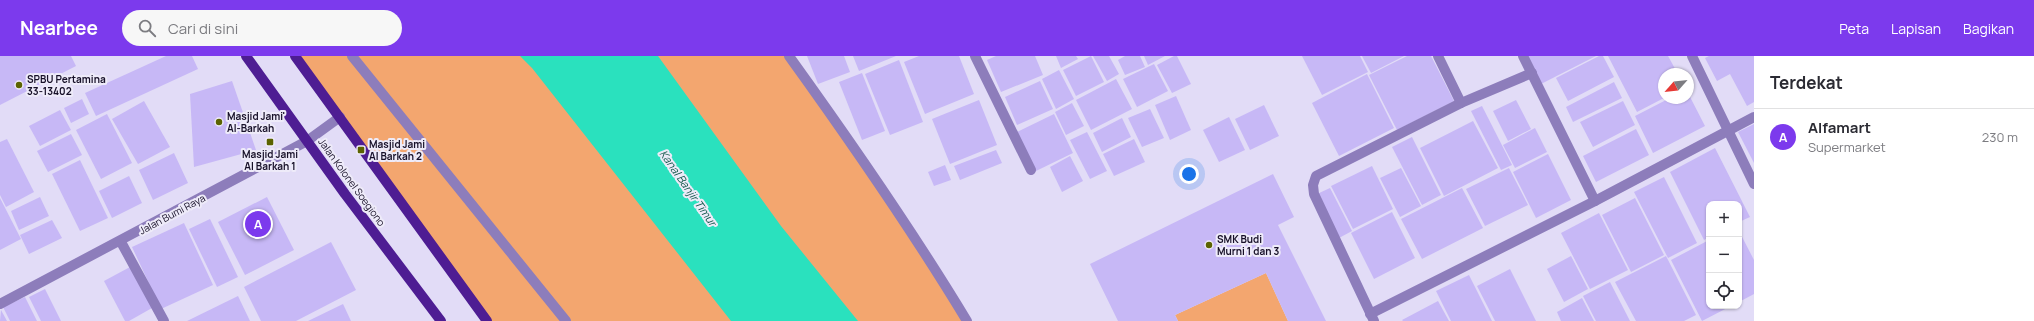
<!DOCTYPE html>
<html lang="id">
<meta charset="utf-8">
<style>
:root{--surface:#fff;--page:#f7f7f7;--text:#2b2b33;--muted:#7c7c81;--line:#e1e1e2;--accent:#7c3aed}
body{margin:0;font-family:Manrope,sans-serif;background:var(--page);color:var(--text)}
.controls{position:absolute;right:12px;bottom:12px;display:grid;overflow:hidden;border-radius:8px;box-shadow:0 1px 3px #0004}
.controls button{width:36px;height:36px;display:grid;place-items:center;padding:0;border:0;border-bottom:1px solid var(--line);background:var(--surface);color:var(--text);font:20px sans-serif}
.compass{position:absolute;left:1658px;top:12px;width:36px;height:36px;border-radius:50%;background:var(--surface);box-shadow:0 1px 3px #0004;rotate:243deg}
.you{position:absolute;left:1189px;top:118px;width:14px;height:14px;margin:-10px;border:3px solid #fff;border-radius:50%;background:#1a73e8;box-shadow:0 0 0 6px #1a73e833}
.badge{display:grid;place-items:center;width:26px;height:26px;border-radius:50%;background:var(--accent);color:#fff;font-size:13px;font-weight:700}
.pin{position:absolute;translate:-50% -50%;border:2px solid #fff;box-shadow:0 1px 4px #0006}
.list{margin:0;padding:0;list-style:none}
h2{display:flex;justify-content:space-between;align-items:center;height:52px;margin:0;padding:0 16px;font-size:17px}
h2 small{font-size:13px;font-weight:400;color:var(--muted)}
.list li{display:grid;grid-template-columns:26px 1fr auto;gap:12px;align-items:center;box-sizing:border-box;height:56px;padding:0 16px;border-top:1px solid var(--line)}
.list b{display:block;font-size:15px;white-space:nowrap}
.list p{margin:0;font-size:13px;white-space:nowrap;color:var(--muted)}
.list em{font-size:13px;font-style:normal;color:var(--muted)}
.icon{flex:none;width:22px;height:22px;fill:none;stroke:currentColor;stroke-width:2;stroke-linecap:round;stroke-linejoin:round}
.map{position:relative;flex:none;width:1754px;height:265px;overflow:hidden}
header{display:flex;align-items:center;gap:24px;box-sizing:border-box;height:56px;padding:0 20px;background:var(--accent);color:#fff}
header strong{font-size:19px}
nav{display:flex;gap:22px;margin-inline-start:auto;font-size:14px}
.search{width:280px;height:36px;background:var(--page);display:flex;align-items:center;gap:10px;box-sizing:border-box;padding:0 14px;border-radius:22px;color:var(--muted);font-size:15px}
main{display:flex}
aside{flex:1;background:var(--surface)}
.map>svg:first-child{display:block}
.green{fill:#f3a66f}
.water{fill:#2ae1be}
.building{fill:#c7b8f6}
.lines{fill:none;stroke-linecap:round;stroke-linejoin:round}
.minor{stroke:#8d7dbb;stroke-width:10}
.major{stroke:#4e1d93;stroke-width:10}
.poi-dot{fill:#5b6301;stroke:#eeebf9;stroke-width:1.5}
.labels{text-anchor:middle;stroke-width:4;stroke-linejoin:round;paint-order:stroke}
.poi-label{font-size:10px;font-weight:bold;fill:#171028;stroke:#eeebf9;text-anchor:start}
.street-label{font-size:10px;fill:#171028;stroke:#eeebf9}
.water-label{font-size:11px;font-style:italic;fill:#105648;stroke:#eeebf9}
</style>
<header>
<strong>Nearbee</strong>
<div class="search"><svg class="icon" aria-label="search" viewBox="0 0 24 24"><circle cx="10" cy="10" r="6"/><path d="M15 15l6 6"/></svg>Cari di sini</div>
<nav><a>Peta</a><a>Lapisan</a><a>Bagikan</a></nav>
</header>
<main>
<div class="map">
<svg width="1754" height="265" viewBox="0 0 1754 265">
<rect width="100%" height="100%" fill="#e2dcf7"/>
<!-- green -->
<g class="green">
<path d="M295 0H789L966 265H487Z"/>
<path d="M1266 217 1288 265H1178L1175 259Z"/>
</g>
<!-- water -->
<path class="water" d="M520 0H658L781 170 858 265H731L532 12Z"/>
<!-- building -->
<g class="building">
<path d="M0 0H71L76 10 0 49Z"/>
<path d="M166 0H192L198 13 96 60 85 37Z"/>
<path d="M807 0H844L850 16 818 28Z"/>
<path d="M853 0H896L859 15Z"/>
<path d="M919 0H959L974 38 925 58 904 6Z"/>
<path d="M996 0H1035L1043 19 1001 36 987 4Z"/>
<path d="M1056 0H1076L1078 3 1061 12Z"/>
<path d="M1091 0 1104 26 1076 40 1063 14Z"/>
<path d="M1093 0H1109L1119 18 1107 25Z"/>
<path d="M1125 0H1140L1145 11 1125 19 1118 4Z"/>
<path d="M1144 0H1165L1148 9Z"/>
<path d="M1174 0H1177L1191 28 1172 37 1157 9Z"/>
<path d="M1302 0H1360L1368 16 1322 39Z"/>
<path d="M1362 0H1404L1371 17Z"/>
<path d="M1407 0H1431L1454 45 1397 74 1369 19Z"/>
<path d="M1526 0H1596L1541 28Z"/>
<path d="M1599 0H1603L1614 21 1568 45 1556 22Z"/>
<path d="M1608 0H1668L1678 18H1664V42L1637 56Z"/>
<path d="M1709 0H1754V46L1747 50 1730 18 1717 25 1705 2Z"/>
<path d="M899 4 923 66 890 79 865 18Z"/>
<path d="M1154 8 1168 35 1137 51 1123 23Z"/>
<path d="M1059 14 1074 43 1056 53 1042 23Z"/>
<path d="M862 17 885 75 862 84 839 26Z"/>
<path d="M1367 18 1394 72 1339 100 1312 47Z"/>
<path d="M1116 23 1132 53 1091 74 1076 44Z"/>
<path d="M232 25 256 94 194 111 190 38Z"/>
<path d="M1040 25 1053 53 1017 69 1005 41Z"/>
<path d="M1614 26 1622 42 1573 66 1566 51Z"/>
<path d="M1688 37 1705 70 1653 97 1635 60 1670 42H1688Z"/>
<path d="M1176 40 1191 74 1170 84 1155 49Z"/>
<path d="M82 43 89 58 71 67 64 52Z"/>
<path d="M979 44 997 89 950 108 932 63Z"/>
<path d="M1516 44 1531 73 1508 85 1493 55Z"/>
<path d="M144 45 170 91 138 108 112 63Z"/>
<path d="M1623 45 1635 69 1593 91 1580 66Z"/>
<path d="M1072 47 1084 70 1066 79 1055 56Z"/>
<path d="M1264 49 1279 80 1250 94 1235 63Z"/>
<path d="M1482 50 1512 109 1501 114 1471 55Z"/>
<path d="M1150 53 1164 82 1142 91 1128 62Z"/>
<path d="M60 54 71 74 40 90 29 70Z"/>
<path d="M107 58 132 107 101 123 76 74Z"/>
<path d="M1054 58 1073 97 1036 115 1017 76Z"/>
<path d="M1229 61 1245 94 1219 106 1203 74Z"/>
<path d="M1122 62 1131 81 1102 96 1093 77Z"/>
<path d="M1473 65 1498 112 1444 140 1420 92Z"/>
<path d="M1754 68V107L1738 76Z"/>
<path d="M1535 72 1547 96 1515 112 1503 89Z"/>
<path d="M1636 73 1649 99 1596 126 1583 100Z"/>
<path d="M1087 76 1107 115 1090 123 1070 84Z"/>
<path d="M71 78 82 99 48 116 37 95Z"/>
<path d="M1412 81 1441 139 1422 149 1392 91Z"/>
<path d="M7 83 34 136 6 151 0 139V86Z"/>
<path d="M1134 83 1145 106 1114 120 1103 98Z"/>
<path d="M1715 92 1750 161 1739 166V148H1709V181L1704 184 1670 116Z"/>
<path d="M996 94 1002 107 960 124 954 110Z"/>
<path d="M174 97 188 127 153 144 139 114Z"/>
<path d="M1548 98 1571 144 1536 162 1513 116Z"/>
<path d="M1070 100 1083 125 1062 136 1050 111Z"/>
<path d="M80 104 108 162 80 175 52 118Z"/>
<path d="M945 109 951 124 934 130 928 116Z"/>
<path d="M1372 110 1393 153 1353 173 1331 130Z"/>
<path d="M1401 112 1421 150 1400 161 1380 122Z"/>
<path d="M1509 112 1528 149 1485 170 1466 133Z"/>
<path d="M1273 118 1294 161 1278 169 1326 265H1288L1266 217 1175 259 1178 265H1118L1090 208Z"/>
<path d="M129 120 142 147 112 162 99 135Z"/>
<path d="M1664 121 1697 187 1668 202 1634 136Z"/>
<path d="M1330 132 1352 175 1339 182 1317 138Z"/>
<path d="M1462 132 1483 172 1422 203 1401 163Z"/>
<path d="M40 141 49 160 19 174 11 155Z"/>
<path d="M267 141 294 194 245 219 218 166Z"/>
<path d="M0 142 21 183 0 194Z"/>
<path d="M1635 142 1664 199 1631 216 1602 159Z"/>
<path d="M1392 156 1415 202 1374 223 1351 177Z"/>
<path d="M1599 157 1628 214 1590 233 1561 177Z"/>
<path d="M210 163 238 221 217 231 189 173Z"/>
<path d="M52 164 62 182 29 198 20 179Z"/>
<path d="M184 167 213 229 161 253 132 191Z"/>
<path d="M1739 175 1754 204V238L1739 246Z"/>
<path d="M1709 184V250H1731L1702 265 1671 204Z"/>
<path d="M331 186 356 234 296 265H261L244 231Z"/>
<path d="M1571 200 1588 233 1564 246 1547 213Z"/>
<path d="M1666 200 1696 259 1684 265H1636L1615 226Z"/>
<path d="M130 211 152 252 129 265H125L104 225Z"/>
<path d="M1510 213 1536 265H1495L1477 230Z"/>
<path d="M1469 219 1492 265H1451L1436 235Z"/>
<path d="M1610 226 1630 265H1596L1583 240Z"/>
<path d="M45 233 61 265H41L29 241Z"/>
<path d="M238 240 250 265H187Z"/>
<path d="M25 241 37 265H10L3 251Z"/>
<path d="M1582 242 1594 265H1561L1557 256Z"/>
<path d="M1438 245 1449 265H1403L1402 264Z"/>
<path d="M343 248 351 265H308Z"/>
<path d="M1 254 7 265H0Z"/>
</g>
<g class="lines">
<!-- minor -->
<g class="minor">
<path d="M352 0 566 265"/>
<path d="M789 0C851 86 912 174 967 265"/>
<path d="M975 0 1031 114"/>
<path d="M1438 0 1461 47"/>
<path d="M1523 0 1595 145"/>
<path d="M1692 0 1754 128"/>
<path d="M121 186 164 265"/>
<path d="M0 248 307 85 340 61"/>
<path d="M1370 258 1595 145 1754 61"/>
<path d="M1374 265 1314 138 1313 129 1316 120 1461 47 1532 17"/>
</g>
<!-- major -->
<g class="major">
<path d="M246 0 345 138 441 265"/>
<path d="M295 0 487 265"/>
</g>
</g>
<!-- markers -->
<g class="poi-dot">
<circle cx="19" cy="29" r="4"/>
<circle cx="219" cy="66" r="4"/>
<rect x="266" y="82" width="8" height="8" rx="2"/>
<rect x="357" y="90" width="8" height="8" rx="2"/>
<circle cx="1209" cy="189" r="4"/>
</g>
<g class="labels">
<!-- poi labels -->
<g class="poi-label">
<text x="27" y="27">SPBU Pertamina<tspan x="27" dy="12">33-13402</tspan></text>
<text x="227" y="64">Masjid Jami'<tspan x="227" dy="12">Al-Barkah</tspan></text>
<text x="369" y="92">Masjid Jami<tspan x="369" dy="12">Al Barkah 2</tspan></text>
<text x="270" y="102" text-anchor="middle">Masjid Jami<tspan x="270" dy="12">Al Barkah 1</tspan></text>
<text x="1217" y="187">SMK Budi<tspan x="1217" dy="12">Murni 1 dan 3</tspan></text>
</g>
<!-- street labels -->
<g class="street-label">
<text transform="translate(352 126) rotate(54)" y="4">Jalan Kolonel Soegiono</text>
<text transform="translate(172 158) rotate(-28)" y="4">Jalan Bumi Raya</text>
</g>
<!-- water labels -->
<g class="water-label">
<text transform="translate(688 132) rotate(55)" y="4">Kanal Banjir Timur</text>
</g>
</g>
</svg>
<div class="controls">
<button>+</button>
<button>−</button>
<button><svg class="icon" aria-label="locate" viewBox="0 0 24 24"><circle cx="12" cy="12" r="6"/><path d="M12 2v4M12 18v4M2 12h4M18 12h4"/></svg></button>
</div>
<svg class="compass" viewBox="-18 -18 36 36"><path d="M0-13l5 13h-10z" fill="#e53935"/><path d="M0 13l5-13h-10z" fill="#7c7c81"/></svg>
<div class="you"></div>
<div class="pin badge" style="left:258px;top:168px">A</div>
</div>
<aside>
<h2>Terdekat<small></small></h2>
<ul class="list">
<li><span class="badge">A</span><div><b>Alfamart</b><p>Supermarket</p></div><em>230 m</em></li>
</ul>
</aside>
</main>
